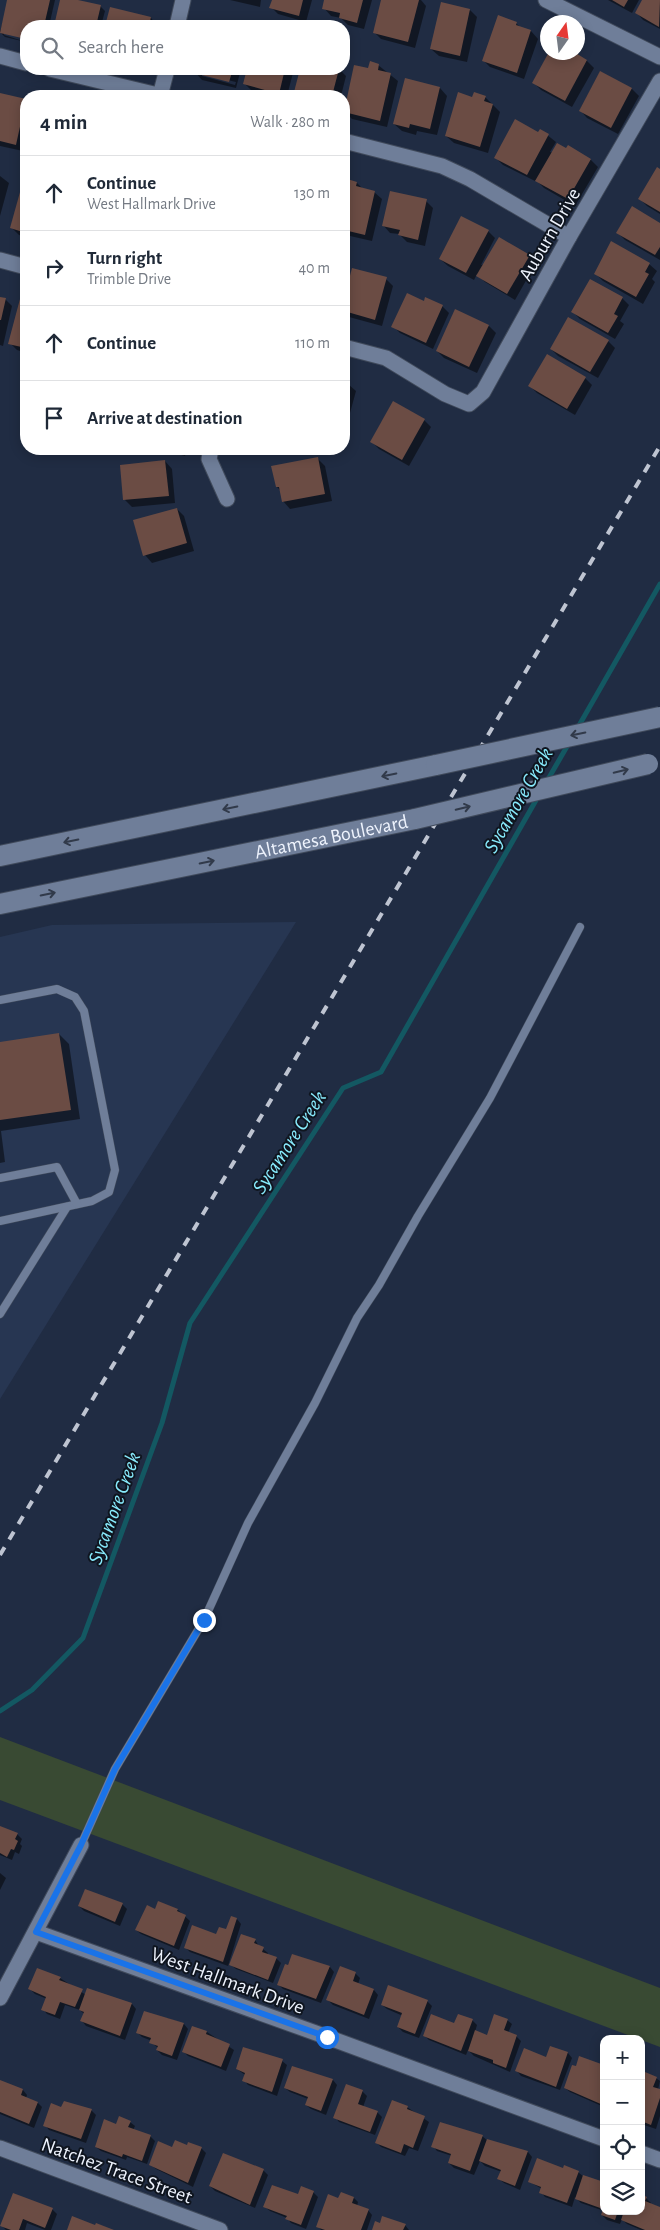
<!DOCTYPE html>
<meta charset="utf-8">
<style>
:root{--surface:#fff;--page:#f6f6f7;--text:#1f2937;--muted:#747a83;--line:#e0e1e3}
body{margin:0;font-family:"Alegreya Sans",sans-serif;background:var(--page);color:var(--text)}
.controls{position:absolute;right:15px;bottom:15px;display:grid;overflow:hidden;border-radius:10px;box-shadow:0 2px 12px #0003}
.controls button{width:45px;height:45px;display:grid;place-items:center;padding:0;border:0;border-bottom:1px solid var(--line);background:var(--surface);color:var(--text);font:25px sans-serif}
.compass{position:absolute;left:540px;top:15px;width:45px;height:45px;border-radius:50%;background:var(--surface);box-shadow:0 2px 12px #0003;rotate:14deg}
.stop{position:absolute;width:15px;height:15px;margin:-11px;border:4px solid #1a73e8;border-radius:50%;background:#fff}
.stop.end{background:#1a73e8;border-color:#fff;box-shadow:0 1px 5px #0008}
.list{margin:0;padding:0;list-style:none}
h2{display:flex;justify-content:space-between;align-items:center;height:65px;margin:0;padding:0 20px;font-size:21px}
h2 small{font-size:16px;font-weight:400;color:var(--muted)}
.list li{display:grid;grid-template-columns:32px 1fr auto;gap:15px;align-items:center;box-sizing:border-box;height:75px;padding:0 20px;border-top:1px solid var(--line)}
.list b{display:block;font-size:19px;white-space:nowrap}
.list p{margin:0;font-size:16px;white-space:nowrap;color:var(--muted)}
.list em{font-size:16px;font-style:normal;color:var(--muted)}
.icon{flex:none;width:28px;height:28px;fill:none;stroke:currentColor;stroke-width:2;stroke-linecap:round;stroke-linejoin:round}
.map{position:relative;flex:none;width:660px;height:2230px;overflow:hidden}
.search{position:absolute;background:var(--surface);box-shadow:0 2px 12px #0003;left:20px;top:20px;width:330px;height:55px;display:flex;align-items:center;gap:12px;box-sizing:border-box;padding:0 18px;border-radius:20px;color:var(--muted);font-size:19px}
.panel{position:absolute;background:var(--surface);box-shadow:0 2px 12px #0003;left:20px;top:90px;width:330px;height:365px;border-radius:20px}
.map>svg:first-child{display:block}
.built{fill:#273652}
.green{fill:#394a33}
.shadow{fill:#0007;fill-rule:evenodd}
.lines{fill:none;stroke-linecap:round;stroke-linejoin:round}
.stream{stroke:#135862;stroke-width:5}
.building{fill:#6b4c44}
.lane-casing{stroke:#404a5b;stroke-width:9}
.street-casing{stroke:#404a5b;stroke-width:17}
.secondary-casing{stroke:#404a5b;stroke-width:22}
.lane{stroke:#6f7e99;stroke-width:8}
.street{stroke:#6f7e99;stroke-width:15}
.secondary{stroke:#6f7e99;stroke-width:20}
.rail{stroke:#bec4d1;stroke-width:4;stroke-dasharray:9 9;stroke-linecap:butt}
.secondary-bridge-casing{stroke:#404a5b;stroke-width:22;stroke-linecap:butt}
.secondary-bridge{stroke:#6f7e99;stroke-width:20}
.oneway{stroke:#313a4a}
.route{stroke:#1a73e8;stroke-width:6}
.labels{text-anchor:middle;stroke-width:4;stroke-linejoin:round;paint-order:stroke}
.street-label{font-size:20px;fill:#eef3fd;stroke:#0f151f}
.water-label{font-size:21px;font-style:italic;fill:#88ebfd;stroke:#0f151f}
</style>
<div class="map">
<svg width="660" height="2230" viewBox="0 0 660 2230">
<rect width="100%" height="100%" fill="#202c43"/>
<!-- built -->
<path class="built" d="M296 922 0 1399V937L52 925Z"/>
<!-- green -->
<path class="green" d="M0 1737 660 1988V2047L0 1800Z"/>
<!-- shadow -->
<g class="shadow">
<path d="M9 0H55L49 26H26V38L4 33V35L26 42 5 37 0 32Z"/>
<path d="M62 0H72L100 6 105 11 101 26H55Z"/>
<path d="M230 0H261L260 7Z"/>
<path d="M273 0H312L306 22 278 14 271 7Z"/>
<path d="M326 0H372L364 29 348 25 341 18 331 16 324 8Z"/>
<path d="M383 0H421L426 6 415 48 381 39 374 32Z"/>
<path d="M608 0H639L632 13Z"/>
<path d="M644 0H660V29L643 20 636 12Z"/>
<path d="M111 8 151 18 155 23 154 26H107Z"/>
<path d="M470 10 477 17 467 62 439 56 431 49Z"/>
<path d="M516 23 521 28 531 31 538 39 524 79 490 67 483 60Z"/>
<path d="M571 52 587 61 594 68 572 107 541 90 534 83Z"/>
<path d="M378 65 398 81 387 127 352 119 345 112 369 69Z"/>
<path d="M196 69H241L236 88 202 80 195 72ZM202 74 236 82 235 85 202 76Z"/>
<path d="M249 69H294L287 96H271L252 91 245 84Z"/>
<path d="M301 69H339L346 76 341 96H294Z"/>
<path d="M600 72 632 89 639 96 618 134 587 118 580 110Z"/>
<path d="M406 80 440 88 447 96 437 135 417 131 416 135 402 131 394 124Z"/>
<path d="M0 94 26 101V139L23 151 0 146Z"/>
<path d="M485 97 500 112 488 153 454 143 446 136 473 98Z"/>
<path d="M541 130 556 142 550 152 591 160 598 167 575 206 544 188 536 180 535 181 503 165 496 158 539 134Z"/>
<path d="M660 170V214L647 206 640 199Z"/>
<path d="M0 176 9 183 0 216Z"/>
<path d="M344 180 357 183 363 189 374 192 382 199 372 241 350 236 344 231Z"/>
<path d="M23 187 26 188V237L19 235 12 228Z"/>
<path d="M426 201 433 208 425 246 407 242 399 234 390 233 383 225Z"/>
<path d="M660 224V260L625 240 618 233Z"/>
<path d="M488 231 495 238 481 265 529 256 536 263 515 300 485 282 477 274 474 280 448 266 440 259Z"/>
<path d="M612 243 649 264 657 271 652 279 655 282 643 304 603 281 596 274Z"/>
<path d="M344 268 347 272 344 286Z"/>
<path d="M353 270 386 279 393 286 382 326 349 317 344 312V304Z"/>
<path d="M0 298 5 299 12 306 3 346 0 345Z"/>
<path d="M622 298 629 305 620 321 624 324 615 339 580 319 573 312Z"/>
<path d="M21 301 26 302V353L17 350 10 343Z"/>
<path d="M424 303 442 306 449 313 433 349 400 333 393 326Z"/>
<path d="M489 326 496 333 477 373 444 358 437 351Z"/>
<path d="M608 341 615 348 598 378 558 356 551 349Z"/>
<path d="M585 378 592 385 575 415 537 393 530 386Z"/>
<path d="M344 383 348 384 356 391 344 435Z"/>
<path d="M424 420 431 427 409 466 379 449 372 442Z"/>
<path d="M158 449H187L185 456Z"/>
<path d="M318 459 325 466 332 501 290 509 283 501 281 491 277 487Z"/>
<path d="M165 461 172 469 175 503 132 507 125 500Z"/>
<path d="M177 509 184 516 194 551 152 563 145 555Z"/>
<path d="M59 1034 69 1044 80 1119 1 1131 5 1162 0 1163V1043Z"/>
<path d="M0 1827 17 1834 22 1839 20 1844 22 1846 19 1854 15 1852 12 1860 0 1855Z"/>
<path d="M0 1873 6 1878 0 1890Z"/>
<path d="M159 1903 178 1910 190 1921 179 1950 141 1934 136 1930 156 1910Z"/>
<path d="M122 1904 127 1909 120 1926 84 1911 79 1906Z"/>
<path d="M237 1919 241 1924 228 1966 190 1952 185 1947 217 1936 227 1931Z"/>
<path d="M255 1940 259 1946 268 1953 267 1955 276 1958 281 1963 273 1983 236 1969 231 1965Z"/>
<path d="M293 1955 330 1967 334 1972 321 2003 283 1989 278 1984Z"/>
<path d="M355 1973 360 1978 358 1984 374 1990 378 1995 369 2019 333 2005 328 2000Z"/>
<path d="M60 1978 86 1995 88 1990 132 2004 136 2009 125 2040 86 2026 82 2021 84 2014 80 2010 65 2005 60 2019 47 2014 43 2009 47 1999 35 1994 30 1989Z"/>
<path d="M427 2001 432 2006 419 2038 403 2032 398 2027 403 2016 387 2009 382 2005Z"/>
<path d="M167 2018 184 2024 188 2029 177 2060 162 2055 157 2050 158 2048 151 2042 152 2041 142 2037 137 2032Z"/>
<path d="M472 2020 477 2025 475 2032 488 2036 507 2020 512 2024 508 2033 516 2036 521 2041 510 2072 474 2056 468 2050 466 2055 429 2040 424 2035Z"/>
<path d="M193 2027 207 2032 234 2050 226 2071 188 2056 184 2052Z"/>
<path d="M551 2047 568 2053 572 2058 560 2090 521 2076 517 2071 547 2058Z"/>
<path d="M282 2061 287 2065 277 2096 248 2085 244 2080 245 2075 237 2069Z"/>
<path d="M604 2066V2107L570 2092 565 2088 576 2067Z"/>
<path d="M641 2076 656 2078 660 2081 658 2090H660V2116L656 2129 641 2124Z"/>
<path d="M333 2080 337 2085 326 2115 311 2109 306 2105 308 2099 290 2092 285 2088Z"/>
<path d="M0 2081 23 2090 27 2095 26 2098 38 2103 42 2107 34 2128 0 2114Z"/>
<path d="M362 2091 367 2096 363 2107 377 2112 382 2117 375 2135 339 2122 335 2117Z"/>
<path d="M407 2107 429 2122 418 2151 409 2148 405 2156 381 2147 377 2143Z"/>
<path d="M62 2109 91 2110 96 2115 86 2143 49 2130 45 2125Z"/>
<path d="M130 2122 135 2126 133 2130 150 2136 155 2141 147 2164 127 2157 126 2160 101 2151 96 2147 117 2125Z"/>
<path d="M482 2136 488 2141 528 2152 532 2157 520 2190 504 2183 499 2179 502 2172 485 2166 480 2161 474 2175 454 2168 449 2163 452 2156 437 2151 433 2146Z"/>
<path d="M173 2148H201L206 2153 193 2187 156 2169 151 2165Z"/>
<path d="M263 2170 268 2175 255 2208 215 2191 210 2186Z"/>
<path d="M563 2170 578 2172 584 2177 604 2183V2211H641V2196L646 2198 651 2203 650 2205 660 2209V2230H641L627 2224 622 2219 620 2224 607 2220 602 2215 604 2211 581 2203 575 2197 572 2207 545 2197 541 2192 542 2189 530 2182Z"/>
<path d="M313 2192 318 2197 306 2229 291 2223 287 2218 270 2211 265 2207Z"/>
<path d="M354 2198 358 2202 357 2206 368 2210 372 2215 367 2230H321L318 2226Z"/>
<path d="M52 2209 57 2214 51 2230H45L27 2223 25 2230H6L2 2226Z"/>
<path d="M405 2225 409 2230H373Z"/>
</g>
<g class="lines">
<!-- stream -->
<g class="stream">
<path d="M577 729 660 584"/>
<path d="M547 781 569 743"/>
<path d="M0 1711 32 1690 83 1638 162 1423 190 1323 343 1088 381 1072 539 795"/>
</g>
</g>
<!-- building -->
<g class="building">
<path d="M7 0H50L44 26H26V39L0 33Z"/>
<path d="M60 0H78L101 5 96 26H54Z"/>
<path d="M272 0H303L299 16 269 8Z"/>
<path d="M324 0H363L357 23 339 18 340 13 322 9Z"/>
<path d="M381 0H419L408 42 373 33Z"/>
<path d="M612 0H628L624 7Z"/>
<path d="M642 0H660L659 27 635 13Z"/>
<path d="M441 2 470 9 460 56 430 49Z"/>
<path d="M110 7 151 17 149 26H105Z"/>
<path d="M498 15 517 22 516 25 531 30 517 73 482 61Z"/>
<path d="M549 52H574L587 60 565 101 532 83Z"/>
<path d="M370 61 379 64 378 70 391 73 380 121 344 112 354 65 368 68Z"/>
<path d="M195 69H233L229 82 194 73Z"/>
<path d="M247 69H285L279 94 243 84Z"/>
<path d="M300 69H339L332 96H293Z"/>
<path d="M600 71 632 88 611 128 579 111Z"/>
<path d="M405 78 440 87 430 129 410 124 409 128 393 124Z"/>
<path d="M458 92 472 97 474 92 486 96 484 101 493 104 480 147 445 136Z"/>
<path d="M0 93 26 99 16 145 0 141Z"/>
<path d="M515 119 538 132 540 129 549 134 527 175 494 158Z"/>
<path d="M557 143 566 148 568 145 591 159 568 199 535 181Z"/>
<path d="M657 167 660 169V212L638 199Z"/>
<path d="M344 178 357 182 356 186 375 191 365 235 344 230Z"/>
<path d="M22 185 26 186V233L10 228Z"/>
<path d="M390 191 427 199 418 240 398 235 400 230 382 226Z"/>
<path d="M632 206 660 223V247L655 255 616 233Z"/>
<path d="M461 216 489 230 466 273 439 259Z"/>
<path d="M499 237 530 255 507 294 476 276Z"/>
<path d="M611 241 650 263 645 272 649 274 636 297 594 274Z"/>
<path d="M352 268 387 277 375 320 344 311V299Z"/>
<path d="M590 279 623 297 614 314 618 316 608 333 571 312Z"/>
<path d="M407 293 424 301 425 297 443 305 426 343 391 327Z"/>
<path d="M0 297 6 298 1 320H0Z"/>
<path d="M20 299 26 301V348L8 344Z"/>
<path d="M455 309 489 325 469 367 436 351Z"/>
<path d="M568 317 609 340 590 372 550 349Z"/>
<path d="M547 354 586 377 567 409 528 386Z"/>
<path d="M344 381 349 383 344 400Z"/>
<path d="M393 401 425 419 402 460 370 442Z"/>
<path d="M318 457 325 494 282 502 279 487H276L271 466Z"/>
<path d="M165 460 169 496 123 500 120 465Z"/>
<path d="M177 508 187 543 143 556 133 520Z"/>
<path d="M59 1033 71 1110 0 1120V1042Z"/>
<path d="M0 1826 18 1833 15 1839 18 1841 14 1850 11 1849 7 1857 0 1853Z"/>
<path d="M85 1889 123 1903 115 1922 78 1906Z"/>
<path d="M158 1901 178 1909 177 1911 186 1915 174 1946 135 1930 147 1905 155 1909Z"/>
<path d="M231 1916 237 1918 223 1962 184 1948 192 1925 216 1934 219 1927 226 1929Z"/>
<path d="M241 1934 256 1939 254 1943 264 1947 262 1952 277 1957 268 1980 229 1965Z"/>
<path d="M292 1954 330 1966 316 1999 277 1985 285 1964 288 1965Z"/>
<path d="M340 1966 356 1972 353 1981 374 1989 364 2015 326 2000Z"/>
<path d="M37 1968 61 1977 59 1980 83 1989 75 2007 60 2002 55 2015 41 2010 46 1997 28 1989Z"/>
<path d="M388 1985 428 2000 415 2034 397 2027 402 2013 381 2005Z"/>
<path d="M87 1988 132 2003 120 2036 80 2021 84 2012 79 2010Z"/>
<path d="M144 2011 184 2023 172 2056 156 2050 158 2046 149 2043 151 2038 136 2033Z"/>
<path d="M431 2014 454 2023 458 2014 473 2019 461 2051 423 2036Z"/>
<path d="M494 2014 508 2019 504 2030 517 2035 506 2068 493 2063V2060L468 2051 475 2030 487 2035Z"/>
<path d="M192 2026 207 2031 206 2034 230 2044 221 2067 182 2052Z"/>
<path d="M550 2046 568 2052 556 2087 515 2071 524 2048 546 2057Z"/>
<path d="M243 2047 283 2059 272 2092 242 2081 245 2073 236 2069Z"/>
<path d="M579 2056 604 2065 603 2105 564 2088 572 2065 576 2066Z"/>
<path d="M292 2066 333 2079 321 2111 305 2105 308 2097 284 2088Z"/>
<path d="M645 2072 657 2077 653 2087 660 2089V2098L651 2125 641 2121V2075H644Z"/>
<path d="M0 2080 23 2089 21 2095 38 2102 29 2124 0 2112Z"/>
<path d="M346 2084 363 2090 358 2104 378 2111 370 2132 333 2118Z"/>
<path d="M392 2100 408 2106 407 2109 425 2116 413 2148 404 2144 401 2153 375 2143Z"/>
<path d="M64 2101 92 2109 81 2139 43 2126 51 2103 61 2107Z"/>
<path d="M119 2116 131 2121 128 2127 151 2135 142 2161 123 2154 122 2157 95 2147 104 2119 116 2124Z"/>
<path d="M440 2122 483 2135 470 2171 448 2163 451 2154 431 2147Z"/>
<path d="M487 2139 528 2151 515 2186 497 2179 501 2170 479 2161Z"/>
<path d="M175 2140 187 2145 188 2142 202 2147 188 2183 149 2165 158 2141 172 2147Z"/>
<path d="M223 2153 264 2169 250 2205 209 2186Z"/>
<path d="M537 2158 563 2168 564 2165 579 2171 567 2203 539 2193 541 2187 528 2182Z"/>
<path d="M583 2175 604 2182V2211H618L615 2220 601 2215 603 2209 575 2199Z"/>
<path d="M272 2185 298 2194 301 2186 314 2191 301 2225 285 2219 287 2216 263 2207Z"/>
<path d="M341 2192 354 2197 352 2203 369 2209 361 2230H325L316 2227 328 2194 338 2198Z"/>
<path d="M13 2193 53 2208 45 2228 23 2219 19 2230H11L0 2226Z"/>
<path d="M641 2194 647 2197 645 2201 660 2207V2230H645L621 2220 624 2211H641Z"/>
<path d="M72 2216 95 2225 96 2223 114 2230H67Z"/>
<path d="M382 2216 406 2224 403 2230H372L375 2221 380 2223Z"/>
</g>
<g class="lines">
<defs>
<g id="lane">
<path d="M0 1000 57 989 75 997 84 1011 115 1170 109 1192 92 1201 0 1221"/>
<path d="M0 1178 57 1167 77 1204"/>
<path d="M0 1314 67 1207"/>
<path d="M81 1845 115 1769 204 1620 248 1523 315 1403 357 1318 379 1285 418 1216 490 1098 580 927"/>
</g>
<g id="street">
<path d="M546 0 660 57"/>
<path d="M177 26 183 0"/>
<path d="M0 56 26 63"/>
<path d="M50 69 162 96"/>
<path d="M160 96 167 69"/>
<path d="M344 141 442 166 470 179 569 237"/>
<path d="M0 260 26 267"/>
<path d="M344 347 386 358 445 394 469 404 483 392 569 237 660 81"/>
<path d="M211 449 209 459 227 499"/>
<path d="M36 1932 327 2037 604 2139"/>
<path d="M0 1998 81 1845"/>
<path d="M0 2148 220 2230"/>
<path d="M641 2153 660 2160"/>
</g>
<g id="secondary">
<path d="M0 856 436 765"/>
<path id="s1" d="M0 904 415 819"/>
</g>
</defs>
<!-- lane casing -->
<use href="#lane" class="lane-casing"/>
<!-- street casing -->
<use href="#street" class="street-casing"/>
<!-- secondary casing -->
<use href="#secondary" class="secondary-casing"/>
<!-- lane -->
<use href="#lane" class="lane"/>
<!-- street -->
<use href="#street" class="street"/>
<!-- secondary -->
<use href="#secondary" class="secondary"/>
<!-- rail -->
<path class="rail" d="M0 1555 660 446"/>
<defs>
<g id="secondary-bridge">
<path d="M436 765 660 717"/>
<path d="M415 819 648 764"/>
</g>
</defs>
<!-- secondary-bridge casing -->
<use href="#secondary-bridge" class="secondary-bridge-casing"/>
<!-- secondary-bridge -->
<use href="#secondary-bridge" class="secondary-bridge"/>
</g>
<!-- one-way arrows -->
<defs><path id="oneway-shaft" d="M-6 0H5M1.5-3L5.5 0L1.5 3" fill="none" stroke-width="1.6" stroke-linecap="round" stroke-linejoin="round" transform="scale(1.25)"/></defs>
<g class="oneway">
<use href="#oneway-shaft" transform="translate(578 734) rotate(168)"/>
<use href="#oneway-shaft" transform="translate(621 771) rotate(-13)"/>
<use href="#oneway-shaft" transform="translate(389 775) rotate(168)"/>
<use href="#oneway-shaft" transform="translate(230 808) rotate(168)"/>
<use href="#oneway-shaft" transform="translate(463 808) rotate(-13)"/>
<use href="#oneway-shaft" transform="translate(71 841) rotate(168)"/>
<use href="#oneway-shaft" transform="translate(207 862) rotate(-12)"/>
<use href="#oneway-shaft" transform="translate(48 894) rotate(-12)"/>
</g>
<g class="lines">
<!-- route -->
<path class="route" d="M204 1620 115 1769 81 1845 36 1932 327 2037"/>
</g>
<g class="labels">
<!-- street labels -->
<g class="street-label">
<text transform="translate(549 234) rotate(-60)" y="7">Auburn Drive</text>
<text dy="7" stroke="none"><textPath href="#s1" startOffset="338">Altamesa Boulevard</textPath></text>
<text transform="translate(228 1980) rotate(20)" y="7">West Hallmark Drive</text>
<text transform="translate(117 2170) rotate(20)" y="7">Natchez Trace Street</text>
</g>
<!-- water labels -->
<g class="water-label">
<text transform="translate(518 800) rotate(-60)" y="7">Sycamore Creek</text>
<text transform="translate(289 1142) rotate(-57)" y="7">Sycamore Creek</text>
<text transform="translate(114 1508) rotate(-70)" y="7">Sycamore Creek</text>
</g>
</g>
</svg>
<div class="controls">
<button>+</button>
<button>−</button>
<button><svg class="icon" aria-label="locate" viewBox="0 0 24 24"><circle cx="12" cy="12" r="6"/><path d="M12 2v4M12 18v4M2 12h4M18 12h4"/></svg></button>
<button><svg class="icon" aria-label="layers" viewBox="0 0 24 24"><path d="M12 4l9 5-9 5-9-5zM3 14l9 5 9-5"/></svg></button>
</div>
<svg class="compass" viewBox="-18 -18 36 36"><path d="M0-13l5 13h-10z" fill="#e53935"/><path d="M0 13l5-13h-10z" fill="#747a83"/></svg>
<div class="stop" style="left:327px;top:2037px"></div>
<div class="stop end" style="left:204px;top:1620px"></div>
<div class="search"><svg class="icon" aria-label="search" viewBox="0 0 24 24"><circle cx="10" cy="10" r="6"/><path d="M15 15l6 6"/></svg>Search here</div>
<section class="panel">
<h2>4 min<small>Walk · 280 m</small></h2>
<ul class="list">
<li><svg class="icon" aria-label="ahead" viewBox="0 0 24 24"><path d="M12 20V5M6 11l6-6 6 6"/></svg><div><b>Continue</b><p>West Hallmark Drive</p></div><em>130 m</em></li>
<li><svg class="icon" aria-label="right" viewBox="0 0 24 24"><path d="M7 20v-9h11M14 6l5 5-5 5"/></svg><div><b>Turn right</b><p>Trimble Drive</p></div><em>40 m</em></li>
<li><svg class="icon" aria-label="ahead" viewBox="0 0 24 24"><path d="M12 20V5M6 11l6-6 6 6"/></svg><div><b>Continue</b></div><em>110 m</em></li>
<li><svg class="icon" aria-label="arrive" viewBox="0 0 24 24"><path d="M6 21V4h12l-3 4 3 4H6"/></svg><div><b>Arrive at destination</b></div></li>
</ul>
</section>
</div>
